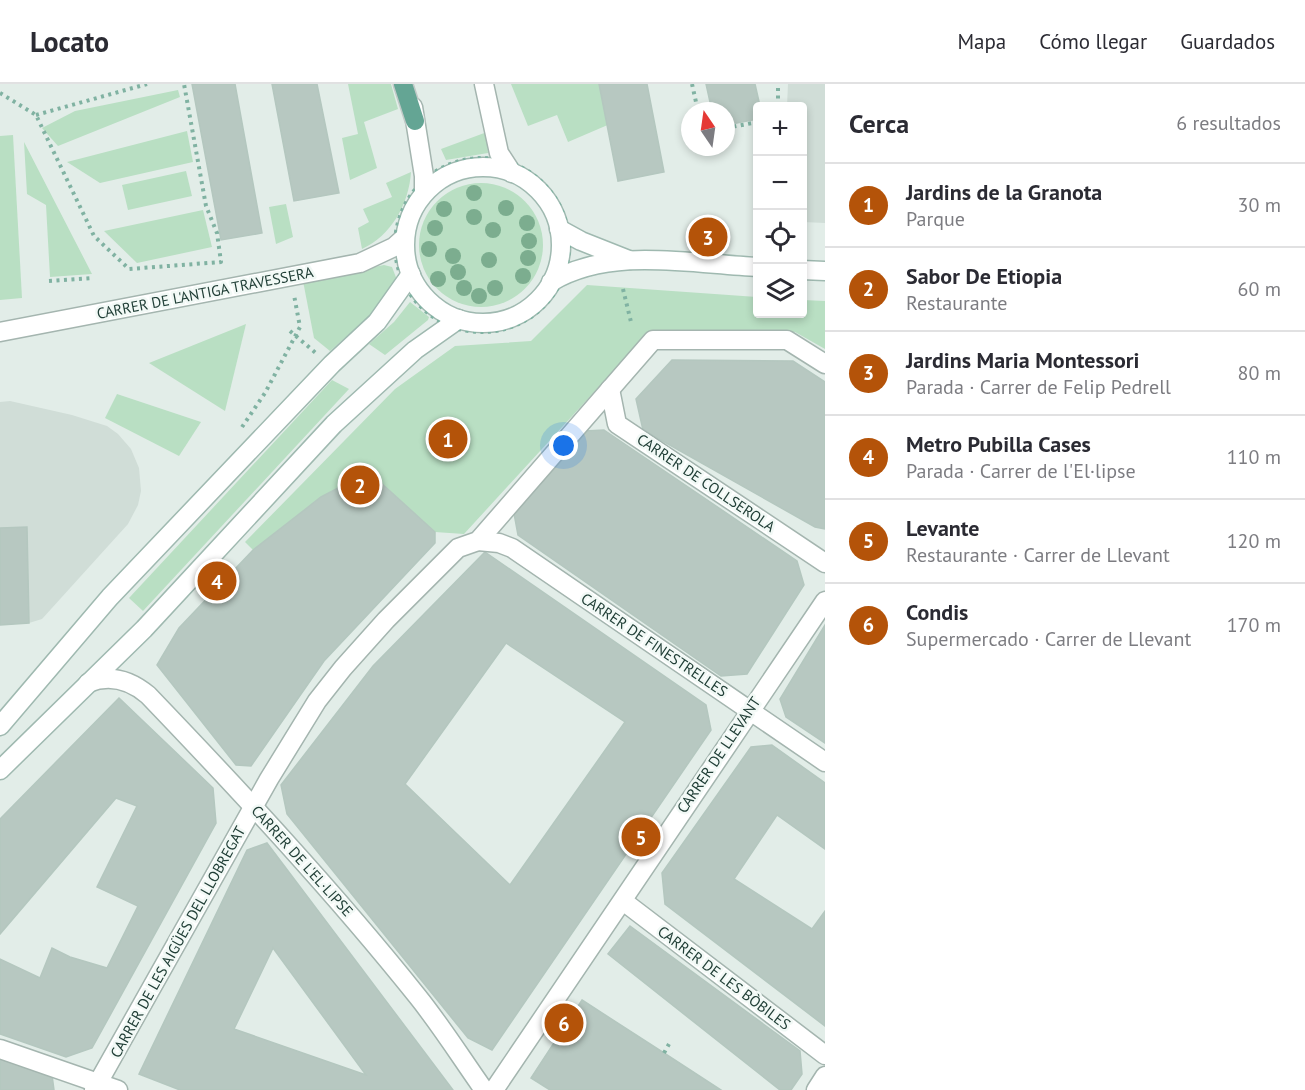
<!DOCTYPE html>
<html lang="es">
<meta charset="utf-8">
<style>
:root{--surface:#fff;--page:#f7f7f7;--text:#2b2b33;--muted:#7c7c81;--line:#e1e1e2;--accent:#b45309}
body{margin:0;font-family:"PT Sans",sans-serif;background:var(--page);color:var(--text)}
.controls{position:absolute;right:18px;top:18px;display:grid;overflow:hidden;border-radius:6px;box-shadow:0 3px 9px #0003}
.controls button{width:54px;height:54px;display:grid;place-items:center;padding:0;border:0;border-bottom:2px solid var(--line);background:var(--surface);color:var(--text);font:30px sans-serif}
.compass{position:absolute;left:681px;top:18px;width:54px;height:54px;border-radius:50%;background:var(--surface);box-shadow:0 3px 9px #0003;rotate:347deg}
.you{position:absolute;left:564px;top:362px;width:21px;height:21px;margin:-15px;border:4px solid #fff;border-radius:50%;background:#1a73e8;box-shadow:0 0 0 9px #1a73e833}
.badge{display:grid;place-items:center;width:39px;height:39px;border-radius:50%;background:var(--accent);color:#fff;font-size:20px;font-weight:700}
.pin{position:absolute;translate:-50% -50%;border:3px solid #fff;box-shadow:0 2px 6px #0006}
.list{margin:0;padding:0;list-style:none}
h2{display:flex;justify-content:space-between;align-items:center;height:78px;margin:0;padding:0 24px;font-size:26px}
h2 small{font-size:20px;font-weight:400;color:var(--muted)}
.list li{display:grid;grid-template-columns:39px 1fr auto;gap:18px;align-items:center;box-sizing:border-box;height:84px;padding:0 24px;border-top:2px solid var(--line)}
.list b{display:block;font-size:22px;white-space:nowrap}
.list p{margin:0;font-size:20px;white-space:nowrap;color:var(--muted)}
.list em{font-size:20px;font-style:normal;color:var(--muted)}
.icon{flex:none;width:33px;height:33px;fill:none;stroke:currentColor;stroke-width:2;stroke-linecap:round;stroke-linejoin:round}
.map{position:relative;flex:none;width:825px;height:1006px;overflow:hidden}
header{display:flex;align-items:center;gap:36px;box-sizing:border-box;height:84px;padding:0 30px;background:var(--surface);border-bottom:2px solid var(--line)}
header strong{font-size:28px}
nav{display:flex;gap:33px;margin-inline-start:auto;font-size:21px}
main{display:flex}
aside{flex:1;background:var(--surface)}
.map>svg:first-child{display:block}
.built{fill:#d0ddd7}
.green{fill:#b9dfc3}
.building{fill:#b7c8c1;stroke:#b4c7bf;stroke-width:1.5;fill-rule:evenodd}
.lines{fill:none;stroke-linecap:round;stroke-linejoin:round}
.street-casing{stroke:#a4b5af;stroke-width:21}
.secondary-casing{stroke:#9fb9b0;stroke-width:21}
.primary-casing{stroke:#c1c9c7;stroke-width:21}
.path{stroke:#80b2a2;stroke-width:4;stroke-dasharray:3 4.5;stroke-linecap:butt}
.street{stroke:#fff;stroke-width:18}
.secondary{stroke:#fff;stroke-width:18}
.primary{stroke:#64a594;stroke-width:18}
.tree{fill:#7cad8f}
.labels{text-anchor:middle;stroke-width:5;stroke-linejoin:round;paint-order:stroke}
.street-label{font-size:15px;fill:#213f37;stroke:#f2f9f6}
</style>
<header>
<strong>Locato</strong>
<nav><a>Mapa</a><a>Cómo llegar</a><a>Guardados</a></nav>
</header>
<main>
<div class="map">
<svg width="825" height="1006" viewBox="0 0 825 1006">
<rect width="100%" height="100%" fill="#e2ede8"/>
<!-- built -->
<g class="built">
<path d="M788 0H825V139L803 138 802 22H787Z"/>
<path d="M10 317 72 331 107 342 118 350 131 365 139 384 141 407 138 421 128 440 42 535 29 539 0 541V318Z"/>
</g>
<!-- green -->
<g class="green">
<path d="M348 0H391L398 25 364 38 377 84 350 96 342 54 358 50Z"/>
<path d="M511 0H610L617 37 568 58 557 31 528 42Z"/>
<path d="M178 6 180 13 58 62 42 44 75 27Z"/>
<path d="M187 47 193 78 100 99 67 78Z"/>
<path d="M487 48 488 69 446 76 441 65Z"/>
<path d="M13 51 22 214 0 216V52Z"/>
<path d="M24 58 92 190 50 193 46 121 27 110Z"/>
<path d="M186 87 192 112 128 126 122 101Z"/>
<path d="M411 88C409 120 391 152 362 165L358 144 369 138 363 125 392 113 386 99Z"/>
<circle cx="481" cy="161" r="62"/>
<path d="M286 120 293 153 276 160 269 123Z"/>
<path d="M203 126 212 163 137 179 104 147Z"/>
<path d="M384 181 392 183 397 196 375 227 330 267 314 254 303 197Z"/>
<path d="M587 201 757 213 758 230H802L803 216 825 217V265L795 248 651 246 464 450 435 448 369 388 321 413 253 466 245 458 395 305 455 262 531 257Z"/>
<path d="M410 218 429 233 428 236 385 271 369 260 394 238Z"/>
<path d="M246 240 225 327 149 279Z"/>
<path d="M332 296 349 305 143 527 129 514Z"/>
<path d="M117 310 201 338 179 372 105 334Z"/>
</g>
<!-- building -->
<g class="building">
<path d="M192 0H235L262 149 221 156Z"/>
<path d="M272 0H317L339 109 294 117Z"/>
<path d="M599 0H647L664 88 618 97Z"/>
<path d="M706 0H755L760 22H758V35L726 41V27H712Z"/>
<path d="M672 276 793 277 825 298V445L815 443 643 346 636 315Z"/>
<path d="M604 346 797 477 804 501 747 590 721 592 518 451 513 424 585 347Z"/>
<path d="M369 388 435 448V459L324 577 251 682 236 681 157 581 179 544 253 466 321 413Z"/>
<path d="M27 443 29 539 0 541V444Z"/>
<path d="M485 468 706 621 711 646 492 966 468 954 287 730 281 701 373 582ZM506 559 625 638 510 801 405 700Z"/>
<path d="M825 541V659L786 633 780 615Z"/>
<path d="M119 614 213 704 216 739 92 964 66 973 0 950V875L40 894 52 864 70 873 107 884 138 822 97 803 137 722 116 714 0 850V735Z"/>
<path d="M772 661 825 699V765L777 731 734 795 812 845 825 827V942L665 820 662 789 751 663Z"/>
<path d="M267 759 453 1006H180L139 990 247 766ZM273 864 366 991 234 945Z"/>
<path d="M630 842 800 967 802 990 791 1006H780L608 870Z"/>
<path d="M582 916 664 969 721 1006H550L531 994Z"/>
<path d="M0 975 52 991 54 1006H0Z"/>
</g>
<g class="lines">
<defs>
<g id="street">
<path d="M484 0 499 69 512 89"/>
<path d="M413 23 424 92V109"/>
<path d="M0 248 360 179 394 163 404 154"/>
<path d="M610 305 617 340 825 479"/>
<path d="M478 457 499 459 512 464 825 678"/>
<path d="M88 599C110 590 130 596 148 611 241 708 334 808 418 913 442 943 462 975 484 1006"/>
<path d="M623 817 825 971"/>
<path d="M0 965 118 1006"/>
<path d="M94 1006 269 695 317 617 343 584 386 536 458 464 478 457 653 256H787L825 280"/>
<path d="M494 1006 825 517"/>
<path d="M816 1006 825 992"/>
</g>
<g id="secondary">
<circle cx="483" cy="161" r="78"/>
<path d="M559 145 581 157 629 176"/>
<path d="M802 186 825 187"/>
<path d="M551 198C611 162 691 180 758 183"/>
<path d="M0 642 110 513 332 280 377 238 411 190"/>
<path d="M0 686 144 545 334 340 415 266 459 235"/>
</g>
<path id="primary" d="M403 0 415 37"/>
</defs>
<!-- street casing -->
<use href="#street" class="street-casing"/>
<!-- secondary casing -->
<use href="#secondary" class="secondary-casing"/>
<!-- primary casing -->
<use href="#primary" class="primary-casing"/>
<!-- path -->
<g class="path">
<path d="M692 0 698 27"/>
<path d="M0 9 36 31 94 152 129 185 221 178 217 149 206 122 184 0"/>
<path d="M778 22V0"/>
<path d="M36 31 147 0"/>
<path d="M726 44 758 38"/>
<circle cx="482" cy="161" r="87"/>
<path d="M49 197 93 194"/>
<path d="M623 205 631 238"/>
<path d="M290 247 317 270"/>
<path d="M242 343 265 309 300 243 294 211"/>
<path d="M664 969 669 960"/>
</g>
<!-- street -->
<use href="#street" class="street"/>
<!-- secondary -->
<use href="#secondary" class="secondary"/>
<!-- primary -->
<use href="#primary" class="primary"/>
</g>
<!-- trees -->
<g class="tree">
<circle cx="474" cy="109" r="8"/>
<circle cx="506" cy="124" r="8"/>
<circle cx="444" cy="125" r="8"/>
<circle cx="474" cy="133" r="8"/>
<circle cx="527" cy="139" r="8"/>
<circle cx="435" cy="144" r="8"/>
<circle cx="493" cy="146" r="8"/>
<circle cx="529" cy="157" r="8"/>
<circle cx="429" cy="165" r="8"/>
<circle cx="453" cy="172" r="8"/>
<circle cx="528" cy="174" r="8"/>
<circle cx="489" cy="176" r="8"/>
<circle cx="458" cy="188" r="8"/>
<circle cx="523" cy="192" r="8"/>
<circle cx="438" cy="195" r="8"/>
<circle cx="464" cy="204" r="8"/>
<circle cx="495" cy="204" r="8"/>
<circle cx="479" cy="212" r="8"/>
</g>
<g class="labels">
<!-- street labels -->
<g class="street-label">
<text transform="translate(205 209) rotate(-11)" y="5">CARRER DE L'ANTIGA TRAVESSERA</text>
<text transform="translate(706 399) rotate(34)" y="5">CARRER DE COLLSEROLA</text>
<text transform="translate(654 561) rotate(34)" y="5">CARRER DE FINESTRELLES</text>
<text transform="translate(719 671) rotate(-56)" y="5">CARRER DE LLEVANT</text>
<text transform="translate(302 777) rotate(48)" y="5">CARRER DE L'EL·LIPSE</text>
<text transform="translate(178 858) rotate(-61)" y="5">CARRER DE LES AIGÜES DEL LLOBREGAT</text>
<text transform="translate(724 894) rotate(37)" y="5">CARRER DE LES BÒBILES</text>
</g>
</g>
</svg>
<div class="controls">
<button>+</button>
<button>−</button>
<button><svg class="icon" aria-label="locate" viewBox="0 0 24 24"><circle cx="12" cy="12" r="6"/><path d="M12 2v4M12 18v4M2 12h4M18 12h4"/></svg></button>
<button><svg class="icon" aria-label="layers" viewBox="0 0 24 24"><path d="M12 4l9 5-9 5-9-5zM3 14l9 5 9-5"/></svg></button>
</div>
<svg class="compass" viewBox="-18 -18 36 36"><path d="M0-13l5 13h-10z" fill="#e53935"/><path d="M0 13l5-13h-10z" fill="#7c7c81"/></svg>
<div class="you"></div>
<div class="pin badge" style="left:448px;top:355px">1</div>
<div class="pin badge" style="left:360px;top:401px">2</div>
<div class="pin badge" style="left:708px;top:153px">3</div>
<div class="pin badge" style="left:217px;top:497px">4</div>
<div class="pin badge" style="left:641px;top:753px">5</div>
<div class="pin badge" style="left:564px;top:939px">6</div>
</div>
<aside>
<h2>Cerca<small>6 resultados</small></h2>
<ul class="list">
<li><span class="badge">1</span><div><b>Jardins de la Granota</b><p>Parque</p></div><em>30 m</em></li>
<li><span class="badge">2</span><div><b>Sabor De Etiopia</b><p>Restaurante</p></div><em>60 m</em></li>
<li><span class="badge">3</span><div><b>Jardins Maria Montessori</b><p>Parada · Carrer de Felip Pedrell</p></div><em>80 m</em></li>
<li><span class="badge">4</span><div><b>Metro Pubilla Cases</b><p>Parada · Carrer de l'El·lipse</p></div><em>110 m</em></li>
<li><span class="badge">5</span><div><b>Levante</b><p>Restaurante · Carrer de Llevant</p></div><em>120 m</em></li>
<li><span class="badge">6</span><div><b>Condis</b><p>Supermercado · Carrer de Llevant</p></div><em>170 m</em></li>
</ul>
</aside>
</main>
